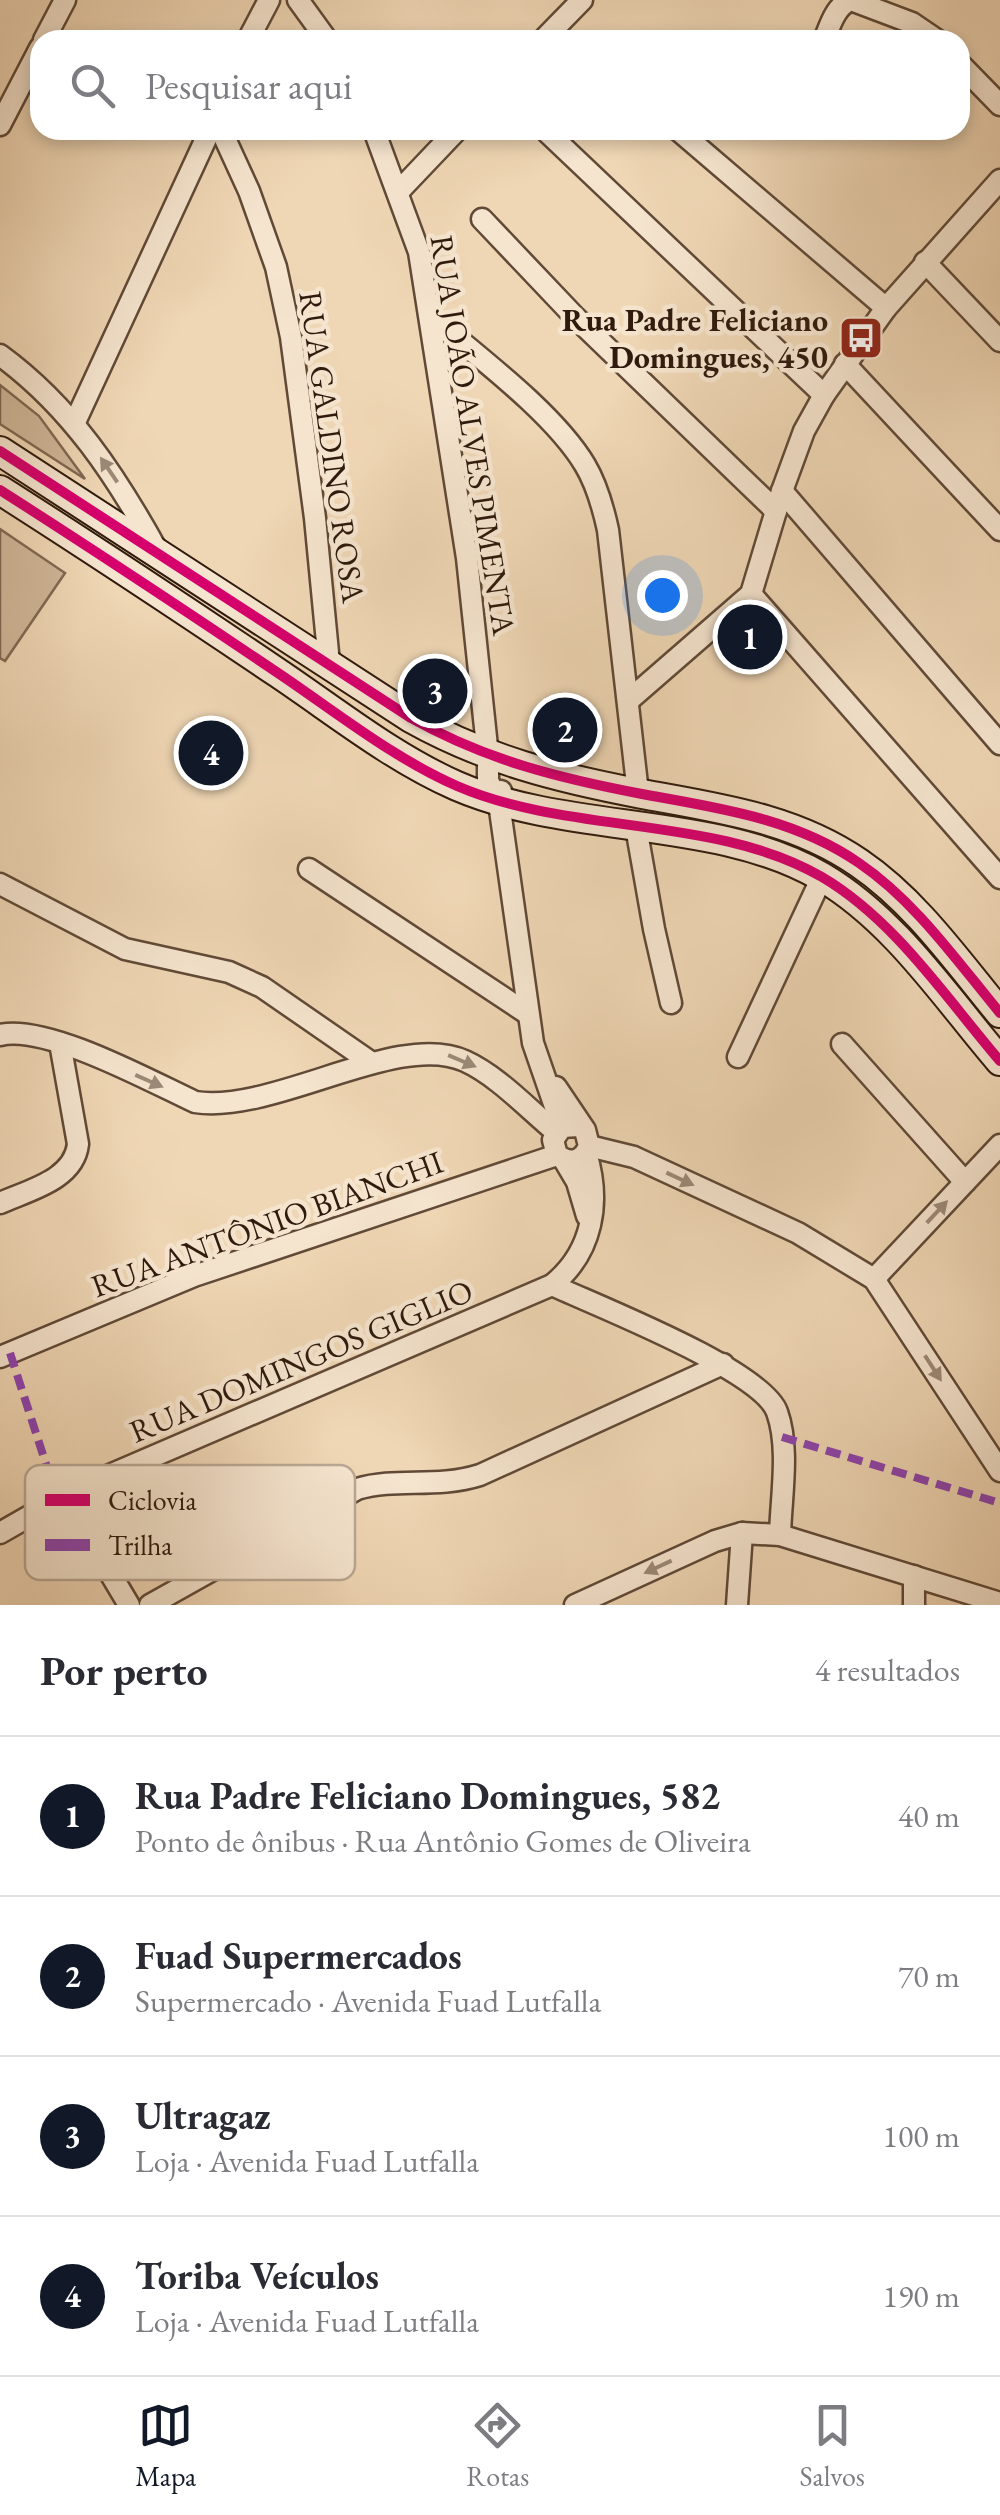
<!DOCTYPE html>
<html lang="pt">
<meta charset="utf-8">
<style>
:root{--surface:#fff;--page:#f2f2f3;--text:#2b2b33;--muted:#7c7c81;--line:#e1e1e2;--accent:#111827}
body{margin:0;font-family:"EB Garamond",serif;background:var(--page);color:var(--text)}
.you{position:absolute;left:662px;top:595px;width:35px;height:35px;margin:-25px;border:8px solid #fff;border-radius:50%;background:#1a73e8;box-shadow:0 0 0 15px #1a73e833}
.badge{display:grid;place-items:center;width:65px;height:65px;border-radius:50%;background:var(--accent);color:#fff;font-size:32px;font-weight:700}
.pin{position:absolute;translate:-50% -50%;border:5px solid #fff;box-shadow:0 2px 10px #0006}
.list{margin:0;padding:0;list-style:none}
h2{display:flex;justify-content:space-between;align-items:center;height:130px;margin:0;padding:0 40px;font-size:42px}
h2 small{font-size:32px;font-weight:400;color:var(--muted)}
.list li{display:grid;grid-template-columns:65px 1fr auto;gap:30px;align-items:center;box-sizing:border-box;height:160px;padding:0 40px;border-top:2px solid var(--line)}
.list b{display:block;font-size:38px;white-space:nowrap}
.list p{margin:0;font-size:32px;white-space:nowrap;color:var(--muted)}
.list em{font-size:32px;font-style:normal;color:var(--muted)}
.icon{flex:none;width:55px;height:55px;fill:none;stroke:currentColor;stroke-width:2;stroke-linecap:round;stroke-linejoin:round}
.map{position:relative;flex:none;width:1000px;height:1605px;overflow:hidden}
.search{position:absolute;background:var(--surface);box-shadow:0 5px 15px #0003;left:30px;right:30px;top:30px;height:110px;display:flex;align-items:center;gap:25px;box-sizing:border-box;padding:0 35px;border-radius:30px;color:var(--muted);font-size:38px}
.sheet{height:770px;background:var(--surface)}
nav{display:flex;justify-content:space-around;align-items:center;box-sizing:border-box;height:140px;border-top:2px solid var(--line);background:var(--surface);font-size:28px;color:var(--muted)}
nav a{display:grid;justify-items:center;gap:5px}
nav .on{color:var(--accent)}
.map>svg:first-child{display:block}
.green{fill:#cfb698;stroke:#806852;stroke-width:2.5}
.lines{fill:none;stroke-linecap:round;stroke-linejoin:round}
.minor-casing{stroke:#604937;stroke-width:25}
.secondary-casing{stroke:#301a0d;stroke-width:32}
.minor{stroke:#f5e4ce;stroke-width:20}
.secondary{stroke:#f5e4ce;stroke-width:28}
.quiet{stroke:#8e44ad;stroke-width:8;stroke-dasharray:15 8;stroke-linecap:butt}
.cycleway-casing{stroke:#f5e4ce;stroke-width:16}
.cycleway{stroke:#d6006c;stroke-width:10}
.oneway{fill:#9c8977}
.labels{text-anchor:middle;stroke-width:9;stroke-linejoin:round;paint-order:stroke}
.poi-label{font-size:32px;font-weight:bold;fill:#301a0d;stroke:#f5e4ce;text-anchor:end}
.street-label{font-size:32px;fill:#301a0d;stroke:#f5e4ce}
.key{fill:#f5e4ce;stroke:#baa794;stroke-width:2.5}
.key-label{font-size:28px;fill:#301a0d}
</style>
<div class="map">
<svg width="1000" height="1605" viewBox="0 0 1000 1605">
<rect width="100%" height="100%" fill="#efd6b4"/>
<filter id="stains"><feTurbulence type="fractalNoise" baseFrequency=".002" numOctaves="4"/><feColorMatrix values="0 0 0 0 .2 0 0 0 0 .09 0 0 0 0 .02 0 0 0 .5 -.17"/></filter>
<radialGradient id="worn" r=".72"><stop offset=".6" stop-color="#630" stop-opacity="0"/><stop offset="1" stop-color="#630" stop-opacity=".3"/></radialGradient>
<!-- green -->
<g class="green">
<path d="M0 385 39 416 85 479 0 424Z"/>
<path d="M0 529 65 573 5 661 0 658Z"/>
</g>
<g class="lines">
<defs>
<g id="minor">
<path d="M298 0 327 40"/>
<path d="M44 40 65 0"/>
<path d="M248 40 269 0"/>
<path d="M543 40 582 0"/>
<path d="M824 40C830 26 835 6 851 0L912 23 937 40"/>
<path d="M960 64 1000 105"/>
<path d="M0 125 40 48"/>
<path d="M221 130 249 191 276 267 291 337 315 518 329 663"/>
<path d="M374 130 419 252 467 558 488 756V781L499 803"/>
<path d="M678 130 886 308"/>
<path d="M548 133 824 395"/>
<path d="M399 191 457 130"/>
<path d="M482 219 575 317 776 511"/>
<path d="M925 262 1000 341"/>
<path d="M430 316C477 356 554 413 585 465 597 485 603 507 608 530L638 793"/>
<path d="M0 355C71 407 116 476 158 552"/>
<path d="M845 364 1000 530"/>
<path d="M75 422 210 130"/>
<path d="M782 491 1000 744"/>
<path d="M751 594 1000 878"/>
<path d="M628 701 751 594 782 491 804 431 824 395 886 308 1000 180"/>
<path d="M501 791 499 803 533 1043 562 1127"/>
<path d="M636 827 654 929 671 1003"/>
<path d="M309 869 528 1014"/>
<path d="M0 884 125 949 229 972 262 987 372 1063"/>
<path d="M0 1035C46 1024 150 1081 195 1102 275 1114 398 1030 465 1061 498 1076 528 1109 556 1132"/>
<path d="M842 1044 965 1182"/>
<path d="M738 1057 822 877"/>
<path d="M556 1087 585 1130 589 1146C583 1161 571 1165 557 1155L553 1140 562 1127 578 1126 585 1130"/>
<path d="M589 1146 634 1157 798 1233 874 1279 1000 1471"/>
<path d="M564 1160 577 1182 587 1216"/>
<path d="M0 1203C29 1190 74 1180 78 1144L60 1043"/>
<path d="M874 1279 1000 1145"/>
<path d="M552 1285C597 1306 762 1370 777 1412 790 1448 781 1497 780 1535"/>
<path d="M0 1357 194 1276 557 1155"/>
<path d="M75 1490 101 1558 129 1605"/>
<path d="M0 1533 75 1490 552 1285C593 1252 601 1202 586 1153"/>
<path d="M914 1576V1605"/>
<path d="M150 1605 357 1489C398 1477 435 1489 480 1475L723 1364"/>
<path d="M575 1605 715 1541 742 1533 780 1535 1000 1603"/>
<path d="M737 1605 742 1533"/>
</g>
<g id="secondary">
<path d="M0 451 411 718C486 760 558 778 642 794 718 808 794 818 859 863 915 901 957 961 1000 1013"/>
<path d="M0 490C94 550 186 611 278 673 336 712 393 758 457 786 570 835 716 815 822 877 895 920 946 998 1000 1061"/>
</g>
</defs>
<!-- minor casing -->
<use href="#minor" class="minor-casing"/>
<!-- secondary casing -->
<use href="#secondary" class="secondary-casing"/>
<!-- minor -->
<use href="#minor" class="minor"/>
<!-- secondary -->
<use href="#secondary" class="secondary"/>
<!-- quiet -->
<g class="quiet">
<path d="M10 1353 57 1498"/>
<path d="M782 1437 1000 1503"/>
</g>
<defs>
<g id="cycleway">
<path d="M0 451 411 718C486 760 558 778 642 794 718 808 794 818 859 863 915 901 957 961 1000 1013"/>
<path d="M0 490C94 550 186 611 278 673 336 712 393 758 457 786 570 835 716 815 822 877 895 920 946 998 1000 1061"/>
</g>
</defs>
<!-- cycleway casing -->
<use href="#cycleway" class="cycleway-casing"/>
<!-- cycleway -->
<use href="#cycleway" class="cycleway"/>
</g>
<!-- one-way arrows -->
<defs><path id="oneway-solid" d="M-6-.8H1V-3.2L6.5 0L1 3.2V.8H-6Z" transform="scale(2.5)"/></defs>
<g class="oneway">
<use href="#oneway-solid" transform="translate(109 470) rotate(-124)"/>
<use href="#oneway-solid" transform="translate(462 1061) rotate(23)"/>
<use href="#oneway-solid" transform="translate(149 1081) rotate(24)"/>
<use href="#oneway-solid" transform="translate(680 1179) rotate(25)"/>
<use href="#oneway-solid" transform="translate(937 1212) rotate(-47)"/>
<use href="#oneway-solid" transform="translate(933 1368) rotate(57)"/>
<use href="#oneway-solid" transform="translate(658 1567) rotate(155)"/>
</g>
<!-- icons -->
<defs>
<symbol id="bus-square" viewBox="-11 -11 22 22"><rect x="-9" y="-9" width="18" height="18" rx="4" fill="#8f2418" stroke="#f5e4ce"/><path d="M-5-6H5V4H4V6H2V4H-2V6H-4V4H-5ZM-3.5-4V0h7V-4ZM-3.5 1.2v1.5H-2V1.2ZM2 1.2v1.5H3.5V1.2Z" fill="#fff"/></symbol>
</defs>
<g fill-rule="evenodd">
<use href="#bus-square" x="836" y="313" width="50" height="50"/>
</g>
<g class="labels">
<!-- poi labels -->
<g class="poi-label">
<text x="828" y="331">Rua Padre Feliciano<tspan x="828" dy="37">Domingues, 450</tspan></text>
</g>
<!-- street labels -->
<g class="street-label">
<text transform="translate(473 435) rotate(81)" y="11">RUA JOÃO ALVES PIMENTA</text>
<text transform="translate(332 447) rotate(82)" y="11">RUA GALDINO ROSA</text>
<text transform="translate(267 1224) rotate(-20)" y="11">RUA ANTÔNIO BIANCHI</text>
<text transform="translate(301 1361) rotate(-23)" y="11">RUA DOMINGOS GIGLIO</text>
</g>
</g>
<!-- legend -->
<rect x="25" y="1465" width="330" height="115" rx="15" class="key"/>
<rect x="45" y="1494" width="45" height="12" fill="#d6006c"/>
<rect x="45" y="1539" width="45" height="12" fill="#8e44ad"/>
<g class="key-label">
<text x="108" y="1510">Ciclovia</text>
<text x="108" y="1555">Trilha</text>
</g>
<rect width="100%" height="100%" filter="url(#stains)"/>
<rect width="100%" height="100%" fill="url(#worn)"/>
</svg>
<div class="you"></div>
<div class="pin badge" style="left:750px;top:637px">1</div>
<div class="pin badge" style="left:565px;top:730px">2</div>
<div class="pin badge" style="left:435px;top:691px">3</div>
<div class="pin badge" style="left:211px;top:753px">4</div>
<div class="search"><svg class="icon" aria-label="search" viewBox="0 0 24 24"><circle cx="10" cy="10" r="6"/><path d="M15 15l6 6"/></svg>Pesquisar aqui</div>
</div>
<section class="sheet">
<h2>Por perto<small>4 resultados</small></h2>
<ul class="list">
<li><span class="badge">1</span><div><b>Rua Padre Feliciano Domingues, 582</b><p>Ponto de ônibus · Rua Antônio Gomes de Oliveira</p></div><em>40 m</em></li>
<li><span class="badge">2</span><div><b>Fuad Supermercados</b><p>Supermercado · Avenida Fuad Lutfalla</p></div><em>70 m</em></li>
<li><span class="badge">3</span><div><b>Ultragaz</b><p>Loja · Avenida Fuad Lutfalla</p></div><em>100 m</em></li>
<li><span class="badge">4</span><div><b>Toriba Veículos</b><p>Loja · Avenida Fuad Lutfalla</p></div><em>190 m</em></li>
</ul>
</section>
<nav>
<a class="on"><svg class="icon" aria-label="map" viewBox="0 0 24 24"><path d="M3 6l6-2 6 2 6-2v14l-6 2-6-2-6 2zM9 4v14M15 6v14"/></svg>Mapa</a>
<a><svg class="icon" aria-label="directions" viewBox="0 0 24 24"><path d="M12 3l9 9-9 9-9-9zM9 14v-3h6M13 9l2 2-2 2"/></svg>Rotas</a>
<a><svg class="icon" aria-label="saved" viewBox="0 0 24 24"><path d="M7 4h10v16l-5-4-5 4z"/></svg>Salvos</a>
</nav>
